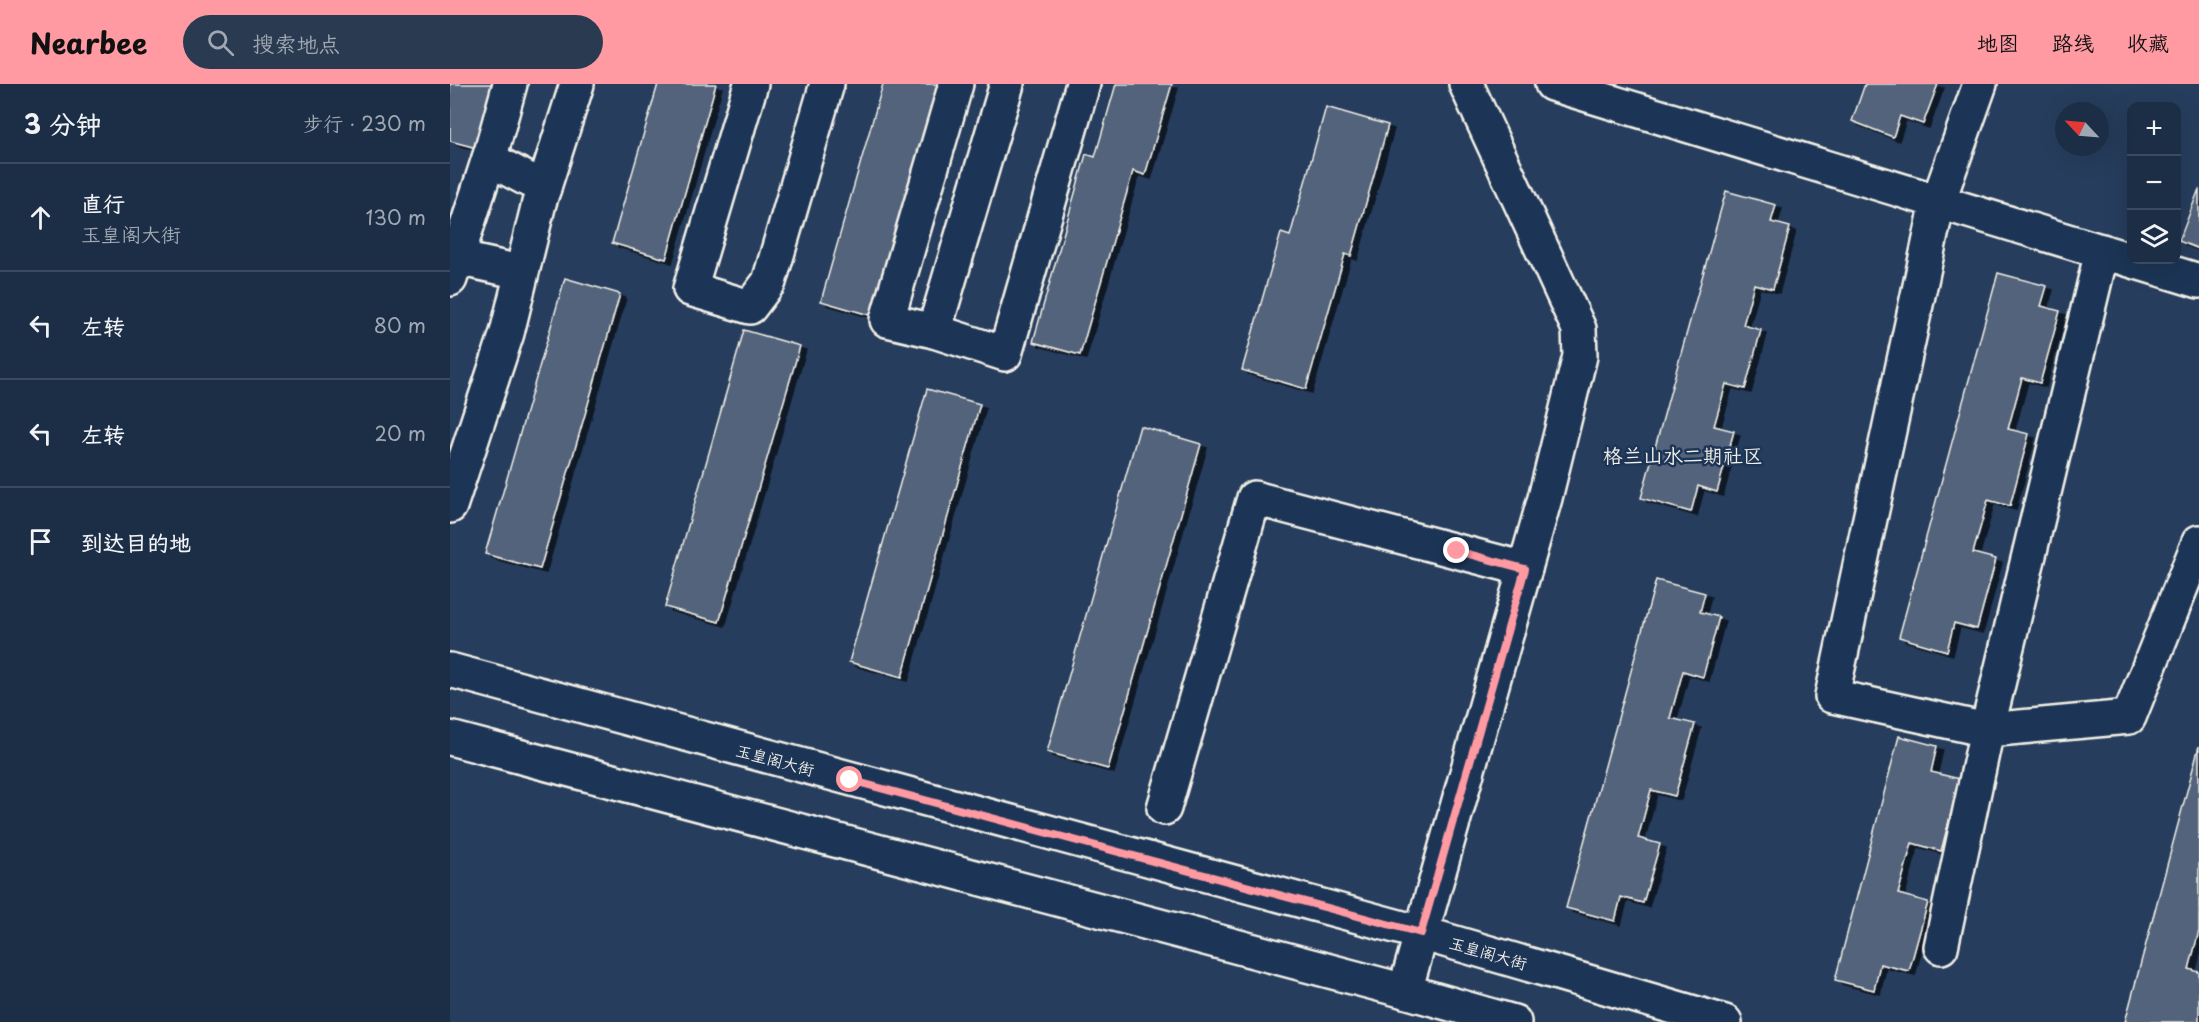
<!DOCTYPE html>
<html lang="zh">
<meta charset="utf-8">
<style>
:root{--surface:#1c2e46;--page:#293a51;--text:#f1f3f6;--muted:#a0a8b3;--line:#3a4a5f;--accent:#ff9aa2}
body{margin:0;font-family:"Playpen Sans","LXGW WenKai TC",sans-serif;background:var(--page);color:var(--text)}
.controls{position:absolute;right:18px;top:18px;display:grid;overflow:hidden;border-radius:12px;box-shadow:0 6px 24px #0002}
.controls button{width:54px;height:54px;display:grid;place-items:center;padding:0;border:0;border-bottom:2px solid var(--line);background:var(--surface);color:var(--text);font:30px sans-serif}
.compass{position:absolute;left:1605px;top:18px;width:54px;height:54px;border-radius:50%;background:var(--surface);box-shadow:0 6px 24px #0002;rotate:296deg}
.stop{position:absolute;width:18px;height:18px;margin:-14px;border:4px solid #ff9aa2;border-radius:50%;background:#fff}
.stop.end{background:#ff9aa2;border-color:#fff;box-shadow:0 2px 6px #0008}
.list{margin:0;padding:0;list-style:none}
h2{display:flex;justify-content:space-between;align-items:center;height:78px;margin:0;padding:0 24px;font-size:26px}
h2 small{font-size:20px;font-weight:400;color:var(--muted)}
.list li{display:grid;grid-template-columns:39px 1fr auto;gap:18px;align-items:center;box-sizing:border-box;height:108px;padding:0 24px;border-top:2px solid var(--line)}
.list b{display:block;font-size:22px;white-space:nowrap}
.list p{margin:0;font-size:20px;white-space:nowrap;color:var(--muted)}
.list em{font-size:20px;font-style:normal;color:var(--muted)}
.icon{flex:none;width:33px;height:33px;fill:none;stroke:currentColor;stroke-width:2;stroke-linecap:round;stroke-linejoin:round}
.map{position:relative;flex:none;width:1749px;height:938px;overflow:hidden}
header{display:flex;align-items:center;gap:36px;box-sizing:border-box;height:84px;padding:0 30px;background:var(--accent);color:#111}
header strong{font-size:28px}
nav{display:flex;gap:33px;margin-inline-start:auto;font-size:21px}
.search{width:420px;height:54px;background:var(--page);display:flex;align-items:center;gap:15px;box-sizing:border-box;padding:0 21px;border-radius:33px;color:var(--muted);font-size:22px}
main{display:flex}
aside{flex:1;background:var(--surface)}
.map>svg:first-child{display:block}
.building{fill:#52647b;stroke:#f4f1e8;stroke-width:1.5;filter:url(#shadow)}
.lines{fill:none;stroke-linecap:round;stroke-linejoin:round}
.street-casing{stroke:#f4f1e8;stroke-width:38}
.secondary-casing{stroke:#f4f1e8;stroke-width:38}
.street{stroke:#1d3557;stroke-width:33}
.secondary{stroke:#1d3557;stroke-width:33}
.route{stroke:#ff9aa2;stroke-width:8}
.labels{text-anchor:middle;stroke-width:5;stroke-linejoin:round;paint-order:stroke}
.street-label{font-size:16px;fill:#f4f1e8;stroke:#1d3557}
.quarter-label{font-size:20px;fill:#f4f1e8;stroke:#1d3557}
</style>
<header>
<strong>Nearbee</strong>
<div class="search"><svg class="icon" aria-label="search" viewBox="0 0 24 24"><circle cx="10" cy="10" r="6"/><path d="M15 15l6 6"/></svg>搜索地点</div>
<nav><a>地图</a><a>路线</a><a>收藏</a></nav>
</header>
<main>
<aside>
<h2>3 分钟<small>步行 · 230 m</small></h2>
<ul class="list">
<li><svg class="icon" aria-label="ahead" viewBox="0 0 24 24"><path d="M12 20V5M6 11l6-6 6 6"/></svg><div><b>直行</b><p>玉皇阁大街</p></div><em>130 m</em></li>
<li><svg class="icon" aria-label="left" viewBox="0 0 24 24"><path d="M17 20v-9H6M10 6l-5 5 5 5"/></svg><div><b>左转</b></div><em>80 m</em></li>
<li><svg class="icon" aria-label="left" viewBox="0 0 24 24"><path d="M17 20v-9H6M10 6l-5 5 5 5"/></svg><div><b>左转</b></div><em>20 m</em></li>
<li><svg class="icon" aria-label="arrive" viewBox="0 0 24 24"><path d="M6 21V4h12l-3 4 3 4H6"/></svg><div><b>到达目的地</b></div></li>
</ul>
</aside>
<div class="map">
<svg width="1749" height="938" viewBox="0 0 1749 938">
<defs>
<filter id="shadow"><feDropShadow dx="6" dy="4" stdDeviation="0" flood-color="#0009"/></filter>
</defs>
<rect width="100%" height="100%" fill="#263d5d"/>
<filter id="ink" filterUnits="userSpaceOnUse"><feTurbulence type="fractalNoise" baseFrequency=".0167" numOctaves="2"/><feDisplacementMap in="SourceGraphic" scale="12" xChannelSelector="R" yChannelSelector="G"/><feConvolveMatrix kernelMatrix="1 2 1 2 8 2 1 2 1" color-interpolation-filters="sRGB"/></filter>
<g filter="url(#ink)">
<!-- building -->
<g class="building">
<path d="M0 0H46L27 64 0 57Z"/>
<path d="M208 0H266L216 175 162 159Z"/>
<path d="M433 0H489L423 232 371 217Z"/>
<path d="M666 0H722L695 91 683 87 630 271 583 258 636 70 645 73Z"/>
<path d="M1415 0H1488L1473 40 1450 32 1443 53 1402 37Z"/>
<path d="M876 23 938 41 901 172 895 170 856 305 792 286 831 149 840 152Z"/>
<path d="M1749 105V165L1729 157Z"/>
<path d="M1276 107 1326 121 1321 138 1340 143 1323 205 1304 200 1293 241 1311 246 1295 305 1276 300 1264 342 1284 347 1267 408 1248 402 1241 428 1191 414Z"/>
<path d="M1548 189 1597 202 1591 222 1610 227 1590 299 1572 294 1558 345 1579 350 1560 422 1538 416 1523 469 1546 475 1527 545 1504 539 1497 567 1449 553Z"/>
<path d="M115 194 170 210 90 485 35 470Z"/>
<path d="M294 246 350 262 269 538 215 523Z"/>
<path d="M477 305 530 320 452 593 399 578Z"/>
<path d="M690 342 751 360 658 685 597 668Z"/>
<path d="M1206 496 1255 509 1250 528 1269 533 1253 593 1233 587 1220 634 1245 640 1225 712 1201 706 1188 754 1210 760 1193 819 1171 813 1165 837 1116 824Z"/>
<path d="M1449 652 1487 662 1481 688 1510 695 1491 767 1462 759 1448 810 1478 818 1459 887 1430 880 1424 906 1385 896Z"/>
<path d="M1749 662V847L1739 885 1749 888V936L1748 938H1675Z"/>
</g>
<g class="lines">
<defs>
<g id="street">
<path d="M301 0 240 205 300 223 319 198 377 0"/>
<path d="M506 0 437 236 484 247 557 0"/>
<path d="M1102 0 1749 197"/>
<path d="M1530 0 1488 118 1382 612 1537 646 1652 167"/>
<path d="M39 75 94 104"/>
<path d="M7 174 70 188"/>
<path d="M0 195 42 65 60 0"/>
<path d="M484 247 555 270 633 0"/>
<path d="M0 422 57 249 89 119 127 0"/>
<path d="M714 724 804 414 1075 485"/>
<path d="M1491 863 1537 646 1679 633 1749 458"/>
<path d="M955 907 1095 414 1130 272 1129 245 1016 0"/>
</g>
<g id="secondary">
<path d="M0 586 971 849 1275 938"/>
<path d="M0 654 955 907 1064 938"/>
</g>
</defs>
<!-- street casing -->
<use href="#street" class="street-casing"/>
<!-- secondary casing -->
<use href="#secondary" class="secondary-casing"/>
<!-- street -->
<use href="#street" class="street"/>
<!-- secondary -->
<use href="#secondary" class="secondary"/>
</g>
</g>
<g class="lines" filter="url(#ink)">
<!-- route -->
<path class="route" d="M400 696 971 849 1075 485 1007 467"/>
</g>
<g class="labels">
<!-- street labels -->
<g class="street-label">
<text transform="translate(325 676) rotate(15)" y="6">玉皇阁大街</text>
<text transform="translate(1038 869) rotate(16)" y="6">玉皇阁大街</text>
</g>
<!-- quarter labels -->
<g class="quarter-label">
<text x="1233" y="379">格兰山水二期社区</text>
</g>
</g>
</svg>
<div class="controls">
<button>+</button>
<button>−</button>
<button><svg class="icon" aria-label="layers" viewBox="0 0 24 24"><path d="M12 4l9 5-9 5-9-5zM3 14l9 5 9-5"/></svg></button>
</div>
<svg class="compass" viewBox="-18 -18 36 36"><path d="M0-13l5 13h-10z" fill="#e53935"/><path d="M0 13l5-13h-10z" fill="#a0a8b3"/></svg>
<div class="stop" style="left:400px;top:696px"></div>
<div class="stop end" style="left:1007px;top:467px"></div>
</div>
</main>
